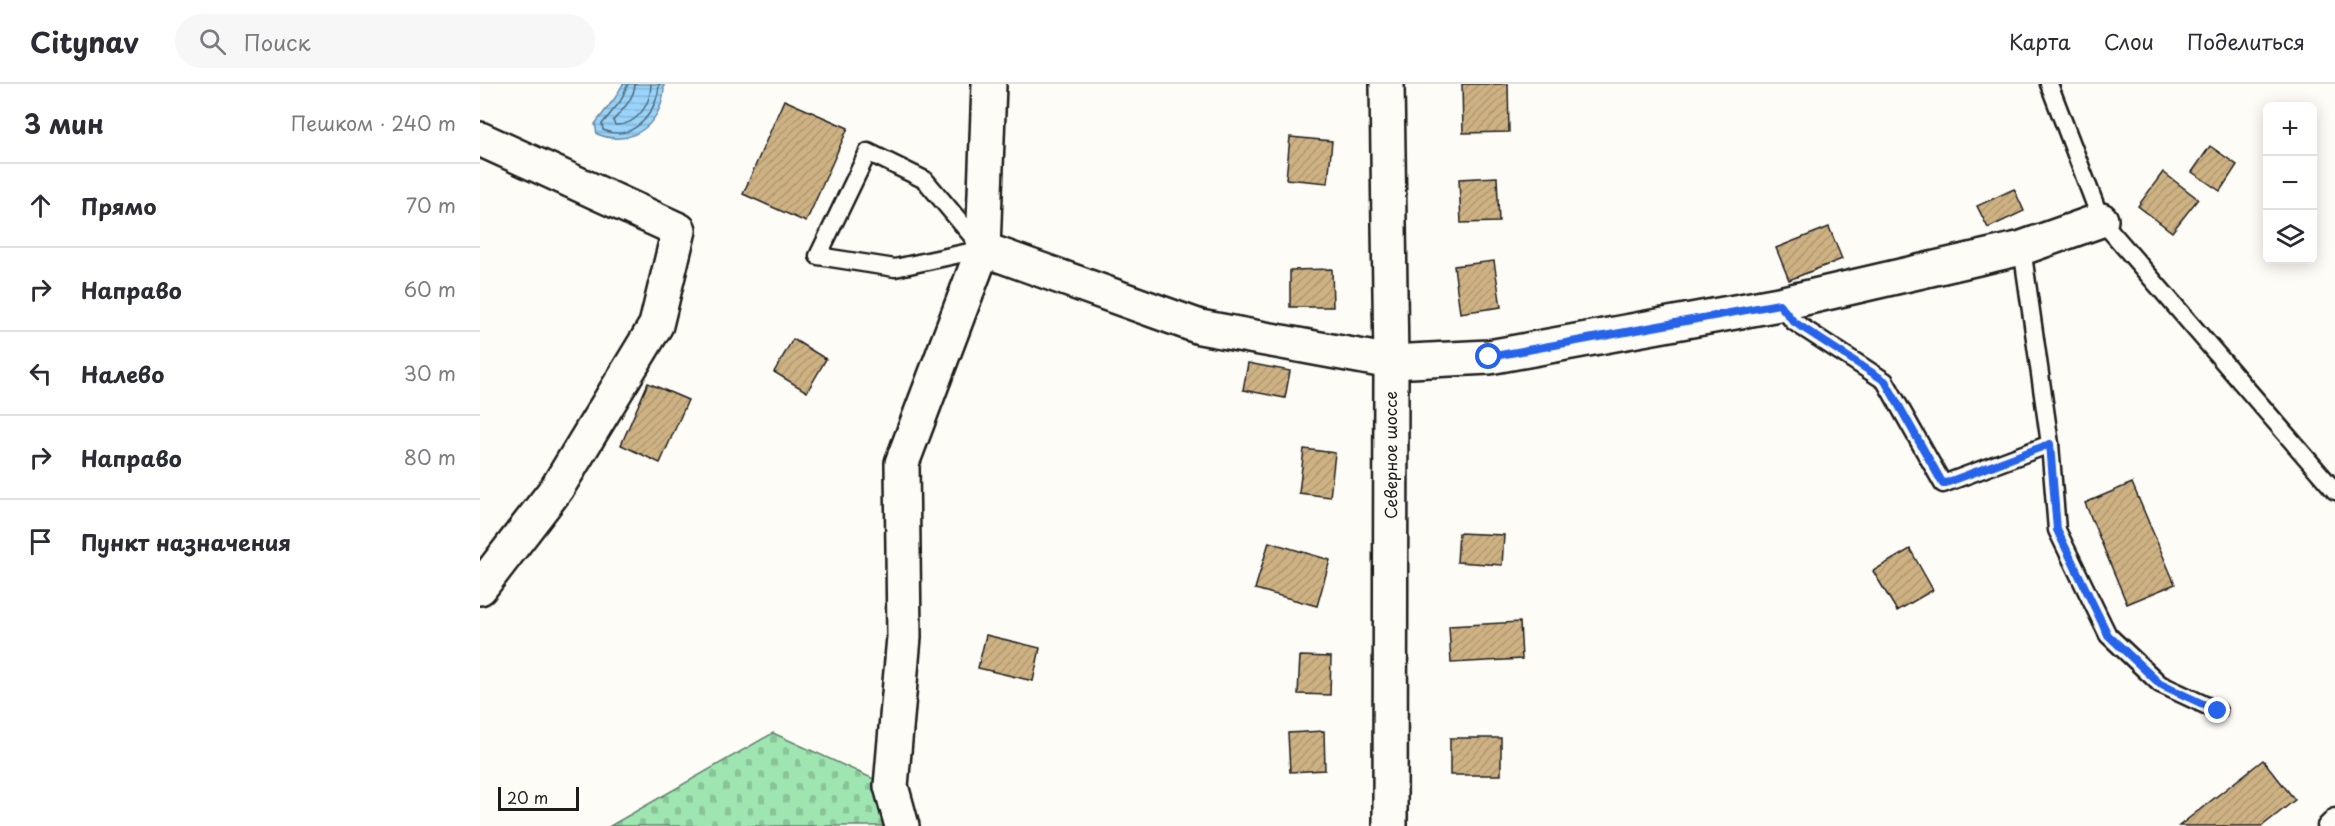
<!DOCTYPE html>
<html lang="ru">
<meta charset="utf-8">
<style>
:root{--surface:#fff;--page:#f7f7f7;--text:#2b2b33;--muted:#7c7c81;--line:#e1e1e2}
body{margin:0;font-family:"Playpen Sans",sans-serif;background:var(--page);color:var(--text)}
.controls{position:absolute;right:18px;top:18px;display:grid;overflow:hidden;border-radius:9px;box-shadow:0 3px 15px #0003}
.controls button{width:54px;height:54px;display:grid;place-items:center;padding:0;border:0;border-bottom:2px solid var(--line);background:var(--surface);color:var(--text);font:30px sans-serif}
.scale{position:absolute;left:18px;bottom:15px;width:81px;box-sizing:border-box;padding-left:6px;border:3px solid #1c1c1c;border-top:0;font-size:16px;line-height:21px;white-space:nowrap;color:#1c1c1c;-webkit-text-stroke:4px #fdfcf7;paint-order:stroke}
.stop{position:absolute;width:18px;height:18px;margin:-14px;border:4px solid #2563eb;border-radius:50%;background:#fff}
.stop.end{background:#2563eb;border-color:#fff;box-shadow:0 2px 6px #0008}
.list{margin:0;padding:0;list-style:none}
h2{display:flex;justify-content:space-between;align-items:center;height:78px;margin:0;padding:0 24px;font-size:26px}
h2 small{font-size:20px;font-weight:400;color:var(--muted)}
.list li{display:grid;grid-template-columns:39px 1fr auto;gap:18px;align-items:center;box-sizing:border-box;height:84px;padding:0 24px;border-top:2px solid var(--line)}
.list b{display:block;font-size:22px;white-space:nowrap}
.list em{font-size:20px;font-style:normal;color:var(--muted)}
.icon{flex:none;width:33px;height:33px;fill:none;stroke:currentColor;stroke-width:2;stroke-linecap:round;stroke-linejoin:round}
.map{position:relative;flex:none;width:1855px;height:742px;overflow:hidden}
header{display:flex;align-items:center;gap:36px;box-sizing:border-box;height:84px;padding:0 30px;background:var(--surface);border-bottom:2px solid var(--line)}
header strong{font-size:28px}
nav{display:flex;gap:33px;margin-inline-start:auto;font-size:21px}
.search{width:420px;height:54px;background:var(--page);display:flex;align-items:center;gap:15px;box-sizing:border-box;padding:0 21px;border-radius:33px;color:var(--muted);font-size:22px}
main{display:flex}
aside{flex:1;background:var(--surface)}
.map>svg:first-child{display:block}
.cemetery{fill:url(#cemetery-stones);stroke:#5e8067;stroke-width:1.5}
.water{fill:url(#water-rules);stroke:#688aa1;stroke-width:1.5}
.lines{fill:none;stroke-linecap:round;stroke-linejoin:round}
.shore{stroke:#4e6675;stroke-width:1.5}
.building{fill:url(#building-hatch);stroke:#1c1c1c;stroke-width:1.5}
.service-casing{stroke:#1c1c1c;stroke-width:21}
.minor-casing{stroke:#1c1c1c;stroke-width:38}
.secondary-casing{stroke:#1c1c1c;stroke-width:38}
.service{stroke:#fdfcf7;stroke-width:16}
.minor{stroke:#fdfcf7;stroke-width:33}
.secondary{stroke:#fdfcf7;stroke-width:33}
.route{stroke:#2563eb;stroke-width:8}
.labels{text-anchor:middle;stroke-width:5;stroke-linejoin:round;paint-order:stroke}
.street-label{font-size:16px;fill:#1c1c1c;stroke:#fdfcf7}
</style>
<header>
<strong>Citynav</strong>
<div class="search"><svg class="icon" aria-label="search" viewBox="0 0 24 24"><circle cx="10" cy="10" r="6"/><path d="M15 15l6 6"/></svg>Поиск</div>
<nav><a>Карта</a><a>Слои</a><a>Поделиться</a></nav>
</header>
<main>
<aside>
<h2>3 мин<small>Пешком · 240 m</small></h2>
<ul class="list">
<li><svg class="icon" aria-label="ahead" viewBox="0 0 24 24"><path d="M12 20V5M6 11l6-6 6 6"/></svg><div><b>Прямо</b></div><em>70 m</em></li>
<li><svg class="icon" aria-label="right" viewBox="0 0 24 24"><path d="M7 20v-9h11M14 6l5 5-5 5"/></svg><div><b>Направо</b></div><em>60 m</em></li>
<li><svg class="icon" aria-label="left" viewBox="0 0 24 24"><path d="M17 20v-9H6M10 6l-5 5 5 5"/></svg><div><b>Налево</b></div><em>30 m</em></li>
<li><svg class="icon" aria-label="right" viewBox="0 0 24 24"><path d="M7 20v-9h11M14 6l5 5-5 5"/></svg><div><b>Направо</b></div><em>80 m</em></li>
<li><svg class="icon" aria-label="arrive" viewBox="0 0 24 24"><path d="M6 21V4h12l-3 4 3 4H6"/></svg><div><b>Пункт назначения</b></div></li>
</ul>
</aside>
<div class="map">
<svg width="1855" height="742" viewBox="0 0 1855 742">
<defs>
<pattern id="cemetery-stones" width="16" height="16" patternUnits="userSpaceOnUse" patternTransform="scale(1.5)"><rect width="16" height="16" fill="#9fe5b2"/><path d="M2 7V4a2 2 0 0 1 4 0v3zM10 15v-3a2 2 0 0 1 4 0v3z" fill="#88c498"/></pattern>
<pattern id="water-rules" width="6" height="5" patternUnits="userSpaceOnUse" patternTransform="scale(1.5)"><rect width="6" height="5" fill="#9ad4fa"/><path d="M0 2.5h6" fill="none" stroke="#84b5d6"/></pattern>
<pattern id="building-hatch" width="6" height="6" patternUnits="userSpaceOnUse" patternTransform="scale(1.5)"><rect width="6" height="6" fill="#ceb283"/><path d="M-1 1l2-2M0 6l6-6M5 7l2-2" fill="none" stroke="#b09871"/></pattern>
</defs>
<rect width="100%" height="100%" fill="#fdfcf7"/>
<filter id="ink" filterUnits="userSpaceOnUse"><feTurbulence type="fractalNoise" baseFrequency=".0167" numOctaves="2"/><feDisplacementMap in="SourceGraphic" scale="12" xChannelSelector="R" yChannelSelector="G"/><feConvolveMatrix kernelMatrix="1 2 1 2 8 2 1 2 1" color-interpolation-filters="sRGB"/></filter>
<g filter="url(#ink)">
<!-- cemetery -->
<path class="cemetery" d="M293 649 396 696 406 742H130Z"/>
<!-- water -->
<path class="water" d="M143 0H184C185 37 153 65 117 50L115 40 135 14Z"/>
<g class="lines">
<!-- shore -->
<g class="shore">
<path d="M148 0 140 18 122 40 123 46C154 59 178 27 179 0"/>
<path d="M155 0C154 15 142 26 133 37L135 41C157 42 171 20 171 0"/>
</g>
</g>
<!-- building -->
<g class="building">
<path d="M982 0H1028L1029 48 983 49Z"/>
<path d="M304 16 368 44 326 138 263 110Z"/>
<path d="M810 53 852 57 848 99 806 95Z"/>
<path d="M1730 62 1757 81 1740 107 1712 88Z"/>
<path d="M1683 88 1718 115 1692 148 1658 122Z"/>
<path d="M1017 93 1019 138 981 139 979 95Z"/>
<path d="M1534 105 1544 127 1508 144 1497 122Z"/>
<path d="M1349 143 1362 175 1309 196 1296 164Z"/>
<path d="M1014 177 1021 223 980 229 974 182Z"/>
<path d="M852 185 853 223H810V186Z"/>
<path d="M313 255 346 275 327 308 294 288Z"/>
<path d="M768 279 810 287 805 314 763 306Z"/>
<path d="M168 299 208 316 180 379 141 361Z"/>
<path d="M824 365 855 369 850 413 819 409Z"/>
<path d="M1652 399 1695 500 1647 520 1605 419Z"/>
<path d="M979 449 1024 451 1022 481 977 478Z"/>
<path d="M789 458 850 476 837 522 775 505Z"/>
<path d="M1430 465 1453 506 1417 527 1393 487Z"/>
<path d="M1040 538 1042 575 971 579 969 542Z"/>
<path d="M506 551 560 564 553 597 498 584Z"/>
<path d="M820 572 851 573 850 611 818 610Z"/>
<path d="M844 647 845 686 810 688 808 649Z"/>
<rect x="970" y="654" width="51" height="37"/>
<path d="M1783 676 1815 716 1782 742H1699Z"/>
</g>
<g class="lines">
<defs>
<g id="service">
<path d="M1569 0 1621 136 1855 407"/>
<path d="M388 68 445 96 503 165 415 184 338 172Z"/>
<path d="M1542 164 1570 360 1577 446 1628 551 1680 600 1738 627"/>
<path d="M1299 220 1314 238 1405 297 1463 400 1570 360"/>
<path d="M1846 742 1855 733"/>
</g>
<g id="minor">
<path d="M0 55 199 146 176 241 77 404 0 504"/>
<path d="M503 165 720 243 911 278 1009 273 1299 220 1542 164 1621 136"/>
<path d="M422 742 411 702 424 553 422 379 503 165 509 0"/>
</g>
<path id="secondary" d="M907 0 911 278 910 742"/>
</defs>
<!-- service casing -->
<use href="#service" class="service-casing"/>
<!-- minor casing -->
<use href="#minor" class="minor-casing"/>
<!-- secondary casing -->
<use href="#secondary" class="secondary-casing"/>
<!-- service -->
<use href="#service" class="service"/>
<!-- minor -->
<use href="#minor" class="minor"/>
<!-- secondary -->
<use href="#secondary" class="secondary"/>
</g>
</g>
<g class="lines" filter="url(#ink)">
<!-- route -->
<path class="route" d="M1009 273 1299 220 1314 238 1405 297 1463 400 1570 360 1577 446 1628 551 1680 600 1738 627"/>
</g>
<g class="labels">
<!-- street labels -->
<g class="street-label">
<text transform="translate(911 371) rotate(-90)" y="6">Северное шоссе</text>
</g>
</g>
</svg>
<div class="controls">
<button>+</button>
<button>−</button>
<button><svg class="icon" aria-label="layers" viewBox="0 0 24 24"><path d="M12 4l9 5-9 5-9-5zM3 14l9 5 9-5"/></svg></button>
</div>
<div class="scale">20 m</div>
<div class="stop" style="left:1009px;top:273px"></div>
<div class="stop end" style="left:1738px;top:627px"></div>
</div>
</main>
